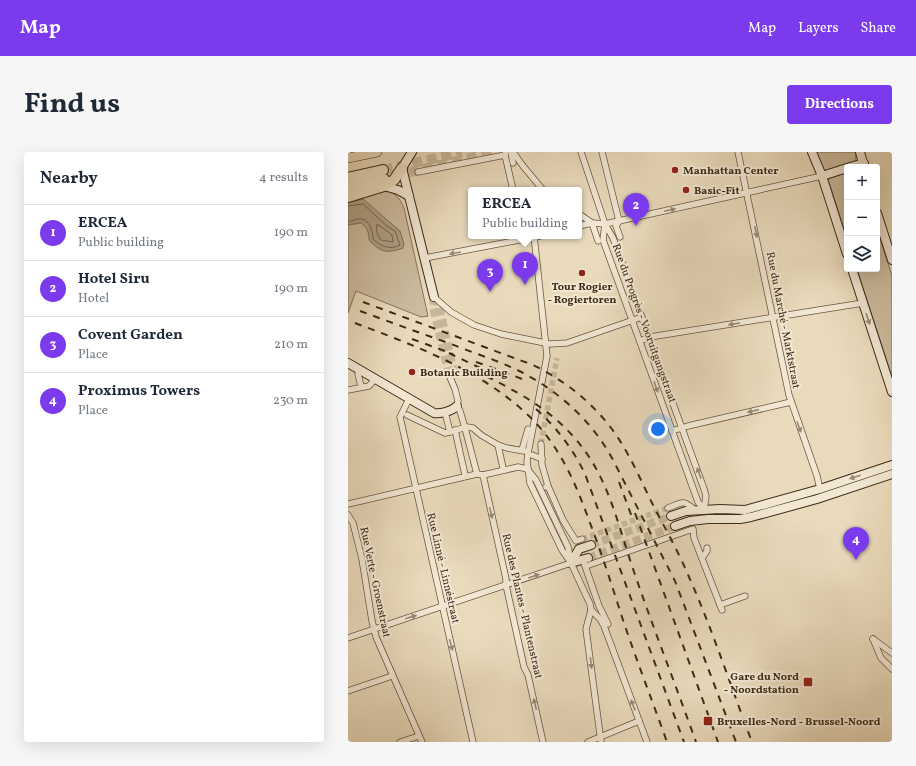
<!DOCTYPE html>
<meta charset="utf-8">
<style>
:root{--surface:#fff;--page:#f6f6f7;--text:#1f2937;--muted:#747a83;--line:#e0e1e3;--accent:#7c3aed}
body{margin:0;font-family:Vollkorn,serif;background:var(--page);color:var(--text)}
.controls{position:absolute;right:12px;top:12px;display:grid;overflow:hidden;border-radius:4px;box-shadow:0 4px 16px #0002}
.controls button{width:36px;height:36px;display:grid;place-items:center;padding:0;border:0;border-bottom:1px solid var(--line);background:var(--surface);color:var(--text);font:20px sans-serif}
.you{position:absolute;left:310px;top:277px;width:14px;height:14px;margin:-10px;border:3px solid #fff;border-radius:50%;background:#1a73e8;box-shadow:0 0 0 6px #1a73e833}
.badge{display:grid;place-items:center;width:26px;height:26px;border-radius:50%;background:var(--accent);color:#fff;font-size:13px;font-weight:700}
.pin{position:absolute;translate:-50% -33px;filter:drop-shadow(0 1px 2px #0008)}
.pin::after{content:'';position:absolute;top:21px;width:14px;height:12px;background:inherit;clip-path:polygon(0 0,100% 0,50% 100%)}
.popup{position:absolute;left:120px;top:35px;width:114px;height:52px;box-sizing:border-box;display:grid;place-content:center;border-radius:4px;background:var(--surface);filter:drop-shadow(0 1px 3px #0005);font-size:13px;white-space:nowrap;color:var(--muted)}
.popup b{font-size:15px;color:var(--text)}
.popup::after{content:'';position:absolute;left:50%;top:100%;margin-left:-8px;border:8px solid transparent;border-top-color:var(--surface)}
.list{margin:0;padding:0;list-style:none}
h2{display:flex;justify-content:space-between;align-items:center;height:52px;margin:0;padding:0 16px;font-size:17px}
h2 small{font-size:13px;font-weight:400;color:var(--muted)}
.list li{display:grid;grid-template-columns:26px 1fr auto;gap:12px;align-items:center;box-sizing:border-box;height:56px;padding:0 16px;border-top:1px solid var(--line)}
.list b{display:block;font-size:15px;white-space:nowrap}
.list p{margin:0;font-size:13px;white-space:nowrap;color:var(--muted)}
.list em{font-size:13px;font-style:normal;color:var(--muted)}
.icon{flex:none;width:22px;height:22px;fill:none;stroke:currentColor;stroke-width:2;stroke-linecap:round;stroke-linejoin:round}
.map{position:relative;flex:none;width:544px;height:590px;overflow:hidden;border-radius:4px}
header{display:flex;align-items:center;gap:24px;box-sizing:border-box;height:56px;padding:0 20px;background:var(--accent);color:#fff}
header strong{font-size:19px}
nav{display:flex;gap:22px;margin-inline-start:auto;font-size:14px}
.intro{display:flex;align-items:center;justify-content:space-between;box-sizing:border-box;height:96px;padding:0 24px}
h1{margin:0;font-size:28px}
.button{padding:10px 18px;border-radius:4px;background:var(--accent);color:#fff;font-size:14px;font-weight:700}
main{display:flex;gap:24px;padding:0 24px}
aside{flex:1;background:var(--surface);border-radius:4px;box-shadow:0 4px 16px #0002}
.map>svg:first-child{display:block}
.green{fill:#ccbca0;stroke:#84745c}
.water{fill:#ae9e84;stroke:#807058}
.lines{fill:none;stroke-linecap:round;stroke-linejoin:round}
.shore{stroke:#75644e;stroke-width:1}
.street-tunnel{stroke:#c6b79b;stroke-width:5.5;stroke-dasharray:5.5 3;stroke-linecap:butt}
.secondary-tunnel{stroke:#c6b79b;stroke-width:8;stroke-dasharray:8 4;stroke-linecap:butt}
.highway-tunnel{stroke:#c6b79b;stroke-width:10;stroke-dasharray:10 5;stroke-linecap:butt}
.street-casing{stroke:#675740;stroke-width:7}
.secondary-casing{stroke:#3c2b17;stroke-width:10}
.primary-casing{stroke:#3c2b17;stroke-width:10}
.highway-casing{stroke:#3c2b17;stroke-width:12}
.street{stroke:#f1e7d3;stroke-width:5.5}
.secondary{stroke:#f1e7d3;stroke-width:8}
.primary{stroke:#e9dabc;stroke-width:9}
.highway{stroke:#e9dabc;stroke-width:10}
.rail{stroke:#3c2b17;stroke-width:2;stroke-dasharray:7 7;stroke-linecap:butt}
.oneway{fill:#968975}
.poi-dot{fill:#8f2418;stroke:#f1e7d3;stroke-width:1.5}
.labels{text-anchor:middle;stroke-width:4;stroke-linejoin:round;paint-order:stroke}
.poi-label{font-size:11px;font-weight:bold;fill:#3c2b17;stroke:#f1e7d3;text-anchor:start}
.street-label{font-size:11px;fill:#3c2b17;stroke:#f1e7d3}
</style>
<header>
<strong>Map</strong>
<nav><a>Map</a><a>Layers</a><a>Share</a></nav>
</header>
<div class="intro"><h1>Find us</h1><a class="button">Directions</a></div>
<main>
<aside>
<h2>Nearby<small>4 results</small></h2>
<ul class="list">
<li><span class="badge">1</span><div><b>ERCEA</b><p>Public building</p></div><em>190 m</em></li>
<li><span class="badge">2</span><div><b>Hotel Siru</b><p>Hotel</p></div><em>190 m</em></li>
<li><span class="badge">3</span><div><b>Covent Garden</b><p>Place</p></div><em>210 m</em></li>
<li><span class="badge">4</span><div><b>Proximus Towers</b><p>Place</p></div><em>230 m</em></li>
</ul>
</aside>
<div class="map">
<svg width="544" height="590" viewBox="0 0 544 590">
<rect width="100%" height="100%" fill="#e9dabc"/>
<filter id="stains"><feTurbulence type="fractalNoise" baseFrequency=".005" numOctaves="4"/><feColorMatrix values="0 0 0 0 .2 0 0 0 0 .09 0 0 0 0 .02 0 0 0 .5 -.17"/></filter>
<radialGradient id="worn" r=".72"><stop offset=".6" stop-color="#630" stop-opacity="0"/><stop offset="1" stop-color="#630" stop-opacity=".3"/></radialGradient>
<!-- green -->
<g class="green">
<path d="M467 0H507L508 7 506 10 477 19 470 8Z"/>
<path d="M499 20V86L480 27Z"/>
<path d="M38 38C48 42 52 46 56 56L80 164 73 165 8 139 0 161V48Z"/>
<path d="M529 77 544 124V225L509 117H529Z"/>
</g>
<!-- water -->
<path class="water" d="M15 47 52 79 56 92 55 96C39 102 32 100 21 88 21 80 19 76 13 71L0 73V51Z"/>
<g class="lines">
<!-- shore -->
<g class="shore">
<path d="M0 54 15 52 40 75 47 79 52 93C42 98 33 95 25 87 25 80 22 69 14 67 10 66 4 69 0 70"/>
<path d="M29 73H31L44 83 45 90 33 88C30 85 27 77 29 73Z"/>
</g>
<!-- street-tunnel -->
<g class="street-tunnel">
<path d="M193 292 209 206"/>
<path d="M234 387 320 356"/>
</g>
<!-- secondary-tunnel -->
<g class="secondary-tunnel">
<path d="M86 145 91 153 107 225"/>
<path d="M86 145 85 155 101 223"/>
<path d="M243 393 323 364"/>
<path d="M240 406 327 374"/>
</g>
<!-- highway-tunnel -->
<g class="highway-tunnel">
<path d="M35 18 114 0"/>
<path d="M46 24 146 0"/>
</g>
<defs>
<g id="street">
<path d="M158 0 157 3 165 38"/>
<path d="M163 0 165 11"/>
<path d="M165 0 175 14 195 38"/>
<path d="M233 0 257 72 265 86 356 337 358 344 356 358"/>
<path d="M254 0 271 69 268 74 272 85"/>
<path d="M390 0 441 243 469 324 472 337"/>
<path d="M70 20 157 3"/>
<path d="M231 62 244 71 250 89"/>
<path d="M257 72 255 88 350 350 356 358"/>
<path d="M231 74 244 71 257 72 474 24"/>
<path d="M186 84 199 204 180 301 179 310 182 331 214 398 223 411 242 452 243 458 238 477 253 590"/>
<path d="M77 106 192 84"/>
<path d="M86 145 103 160 126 173 153 182 202 192 219 191 294 165"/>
<path d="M292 189 302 185 515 151"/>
<path d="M10 222 13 234"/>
<path d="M101 223 107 237 110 249 109 254 112 259 117 276 129 322"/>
<path d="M0 238 21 234 27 227"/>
<path d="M61 247 52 265 125 590"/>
<path d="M59 263 97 281 102 280"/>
<path d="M98 264 102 280 115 276"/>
<path d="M119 275 125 276 133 283 150 293 159 296 176 299"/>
<path d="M107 278 117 323"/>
<path d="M324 279 340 274 443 250"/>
<path d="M193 292 194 313 200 334 198 335"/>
<path d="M150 293 155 316"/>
<path d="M174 298 180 277"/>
<path d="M184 303 194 307"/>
<path d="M180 318 188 328 220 395 223 409"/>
<path d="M135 323 158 427V433L176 515 180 523 195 590"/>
<path d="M200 334 215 368 228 389 234 387"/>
<path d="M0 352 129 322 135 323 170 315 180 317"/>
<path d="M320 356C335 350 335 347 348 359"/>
<path d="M0 363 5 371 14 407 24 469 28 485 74 590"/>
<path d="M354 406 359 399V396"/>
<path d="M236 411 251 454 260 472"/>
<path d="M238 414 345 377 346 386 374 458"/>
<path d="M372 453 397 444"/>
<path d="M243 458 252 467 256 474 299 590"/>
<path d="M0 486 223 411"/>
<path d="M525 487 533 506 544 517"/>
<path d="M525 487 544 501"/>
<path d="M0 539 44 524"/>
<path d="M52 590 71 584"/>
<path d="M240 590 291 569"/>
</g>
<g id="secondary">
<path d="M64 0 54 16 86 145"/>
<path d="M464 0 474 24 499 102"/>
<path d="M512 0 516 15"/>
<path d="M502 15 516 11"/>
<path d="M474 24 499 16"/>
<path d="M36 34 50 38 61 44"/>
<path d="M529 61 544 108"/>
<path d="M504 117 544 240"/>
<path d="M0 211 86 261C93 262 104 259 109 254"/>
<path d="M323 364 338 359 372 357 397 358 472 337 544 313"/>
<path d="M327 374 342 369 360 367H392L403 365 469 347 544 322"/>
<path d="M223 411 231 397 243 393"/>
<path d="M223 411 240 406"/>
</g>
<path id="primary" d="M0 6 29 0"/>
<g id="highway">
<path d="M0 26 35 18"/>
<path d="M0 36 36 27"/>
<path d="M0 45 36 34 46 28 54 16"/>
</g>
</defs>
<!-- street casing -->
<use href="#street" class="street-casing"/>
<!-- secondary casing -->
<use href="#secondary" class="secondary-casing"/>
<!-- primary casing -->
<use href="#primary" class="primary-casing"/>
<!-- highway casing -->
<use href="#highway" class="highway-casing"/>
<!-- street -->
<use href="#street" class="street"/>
<!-- secondary -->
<use href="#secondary" class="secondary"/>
<!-- primary -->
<use href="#primary" class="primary"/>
<!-- highway -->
<use href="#highway" class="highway"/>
<!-- rail -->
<g class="rail">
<path d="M15 150 185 213C214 227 240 247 260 272 280 297 292 327 306 355 318 378 331 401 341 425 365 479 383 535 404 590"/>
<path d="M12 159C42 170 72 181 103 192 123 200 145 207 165 216 206 235 242 266 264 306L327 429 388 590"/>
<path d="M7 171C68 194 133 218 181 264 212 294 228 332 242 371 254 402 264 434 274 465 288 507 304 548 319 590"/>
<path d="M64 187 105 202"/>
<path d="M101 201 134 217"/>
<path d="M128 210 154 219 174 227"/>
<path d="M126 218C162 236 197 253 224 283 259 321 268 366 284 414 304 473 327 531 348 590"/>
<path d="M188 257C209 276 225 297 237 322L336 590"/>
<path d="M271 330 285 368"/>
<path d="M287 361 370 590"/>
</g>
</g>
<!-- one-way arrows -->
<defs><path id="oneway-solid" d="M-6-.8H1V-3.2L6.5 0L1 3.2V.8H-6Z"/></defs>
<g class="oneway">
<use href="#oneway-solid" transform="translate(322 58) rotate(-12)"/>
<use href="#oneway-solid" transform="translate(408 80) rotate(79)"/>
<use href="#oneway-solid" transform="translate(107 101) rotate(170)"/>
<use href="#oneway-solid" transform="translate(520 167) rotate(72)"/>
<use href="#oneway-solid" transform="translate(386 172) rotate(171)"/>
<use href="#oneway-solid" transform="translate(308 235) rotate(70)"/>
<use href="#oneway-solid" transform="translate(405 259) rotate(167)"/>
<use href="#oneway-solid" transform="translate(451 275) rotate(70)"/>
<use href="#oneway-solid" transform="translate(351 321) rotate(-110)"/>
<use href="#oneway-solid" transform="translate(507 325) rotate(162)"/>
<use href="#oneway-solid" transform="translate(143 361) rotate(77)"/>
<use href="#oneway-solid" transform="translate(186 424) rotate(-19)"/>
<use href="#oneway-solid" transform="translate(63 465) rotate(-18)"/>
<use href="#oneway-solid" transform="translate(103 493) rotate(76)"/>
<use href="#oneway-solid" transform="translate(243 511) rotate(83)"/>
<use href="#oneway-solid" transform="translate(187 552) rotate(-103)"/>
<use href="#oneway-solid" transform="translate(285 553) rotate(-111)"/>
</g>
<!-- markers -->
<g class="poi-dot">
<circle cx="327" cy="18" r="4"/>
<circle cx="338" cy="38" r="4"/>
<circle cx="234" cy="121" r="4"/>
<circle cx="64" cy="220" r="4"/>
<rect x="455" y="525" width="10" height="10" rx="2"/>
<rect x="355" y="564" width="10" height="10" rx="2"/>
</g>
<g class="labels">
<!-- poi labels -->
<g class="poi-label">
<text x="335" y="22">Manhattan Center</text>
<text x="346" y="42">Basic-Fit</text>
<text x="234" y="138" text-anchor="middle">Tour Rogier<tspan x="234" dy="13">- Rogiertoren</tspan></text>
<text x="72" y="224">Botanic Building</text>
<text x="451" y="528" text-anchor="end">Gare du Nord<tspan x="451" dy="13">- Noordstation</tspan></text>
<text x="369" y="573">Bruxelles-Nord - Brussel-Noord</text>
</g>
<!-- street labels -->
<g class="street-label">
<text transform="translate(436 168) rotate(79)" y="4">Rue du Marché - Marktstraat</text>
<text transform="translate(297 171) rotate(70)" y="4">Rue du Progrès - Vooruitgangstraat</text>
<text transform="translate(96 416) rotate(77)" y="4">Rue Linné - Linnéstraat</text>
<text transform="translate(28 430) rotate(78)" y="4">Rue Verte - Groenstraat</text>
<text transform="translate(175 454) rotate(77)" y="4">Rue des Plantes - Plantenstraat</text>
</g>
</g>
<rect width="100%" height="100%" filter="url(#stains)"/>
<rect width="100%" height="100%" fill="url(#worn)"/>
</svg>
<div class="controls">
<button>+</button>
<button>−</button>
<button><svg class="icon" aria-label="layers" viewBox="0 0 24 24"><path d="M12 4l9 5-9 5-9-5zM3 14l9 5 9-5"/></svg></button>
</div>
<div class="you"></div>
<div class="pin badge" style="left:177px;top:133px">1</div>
<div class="popup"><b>ERCEA</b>Public building</div>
<div class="pin badge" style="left:288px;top:74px">2</div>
<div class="pin badge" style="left:142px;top:140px">3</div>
<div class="pin badge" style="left:508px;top:408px">4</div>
</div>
</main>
